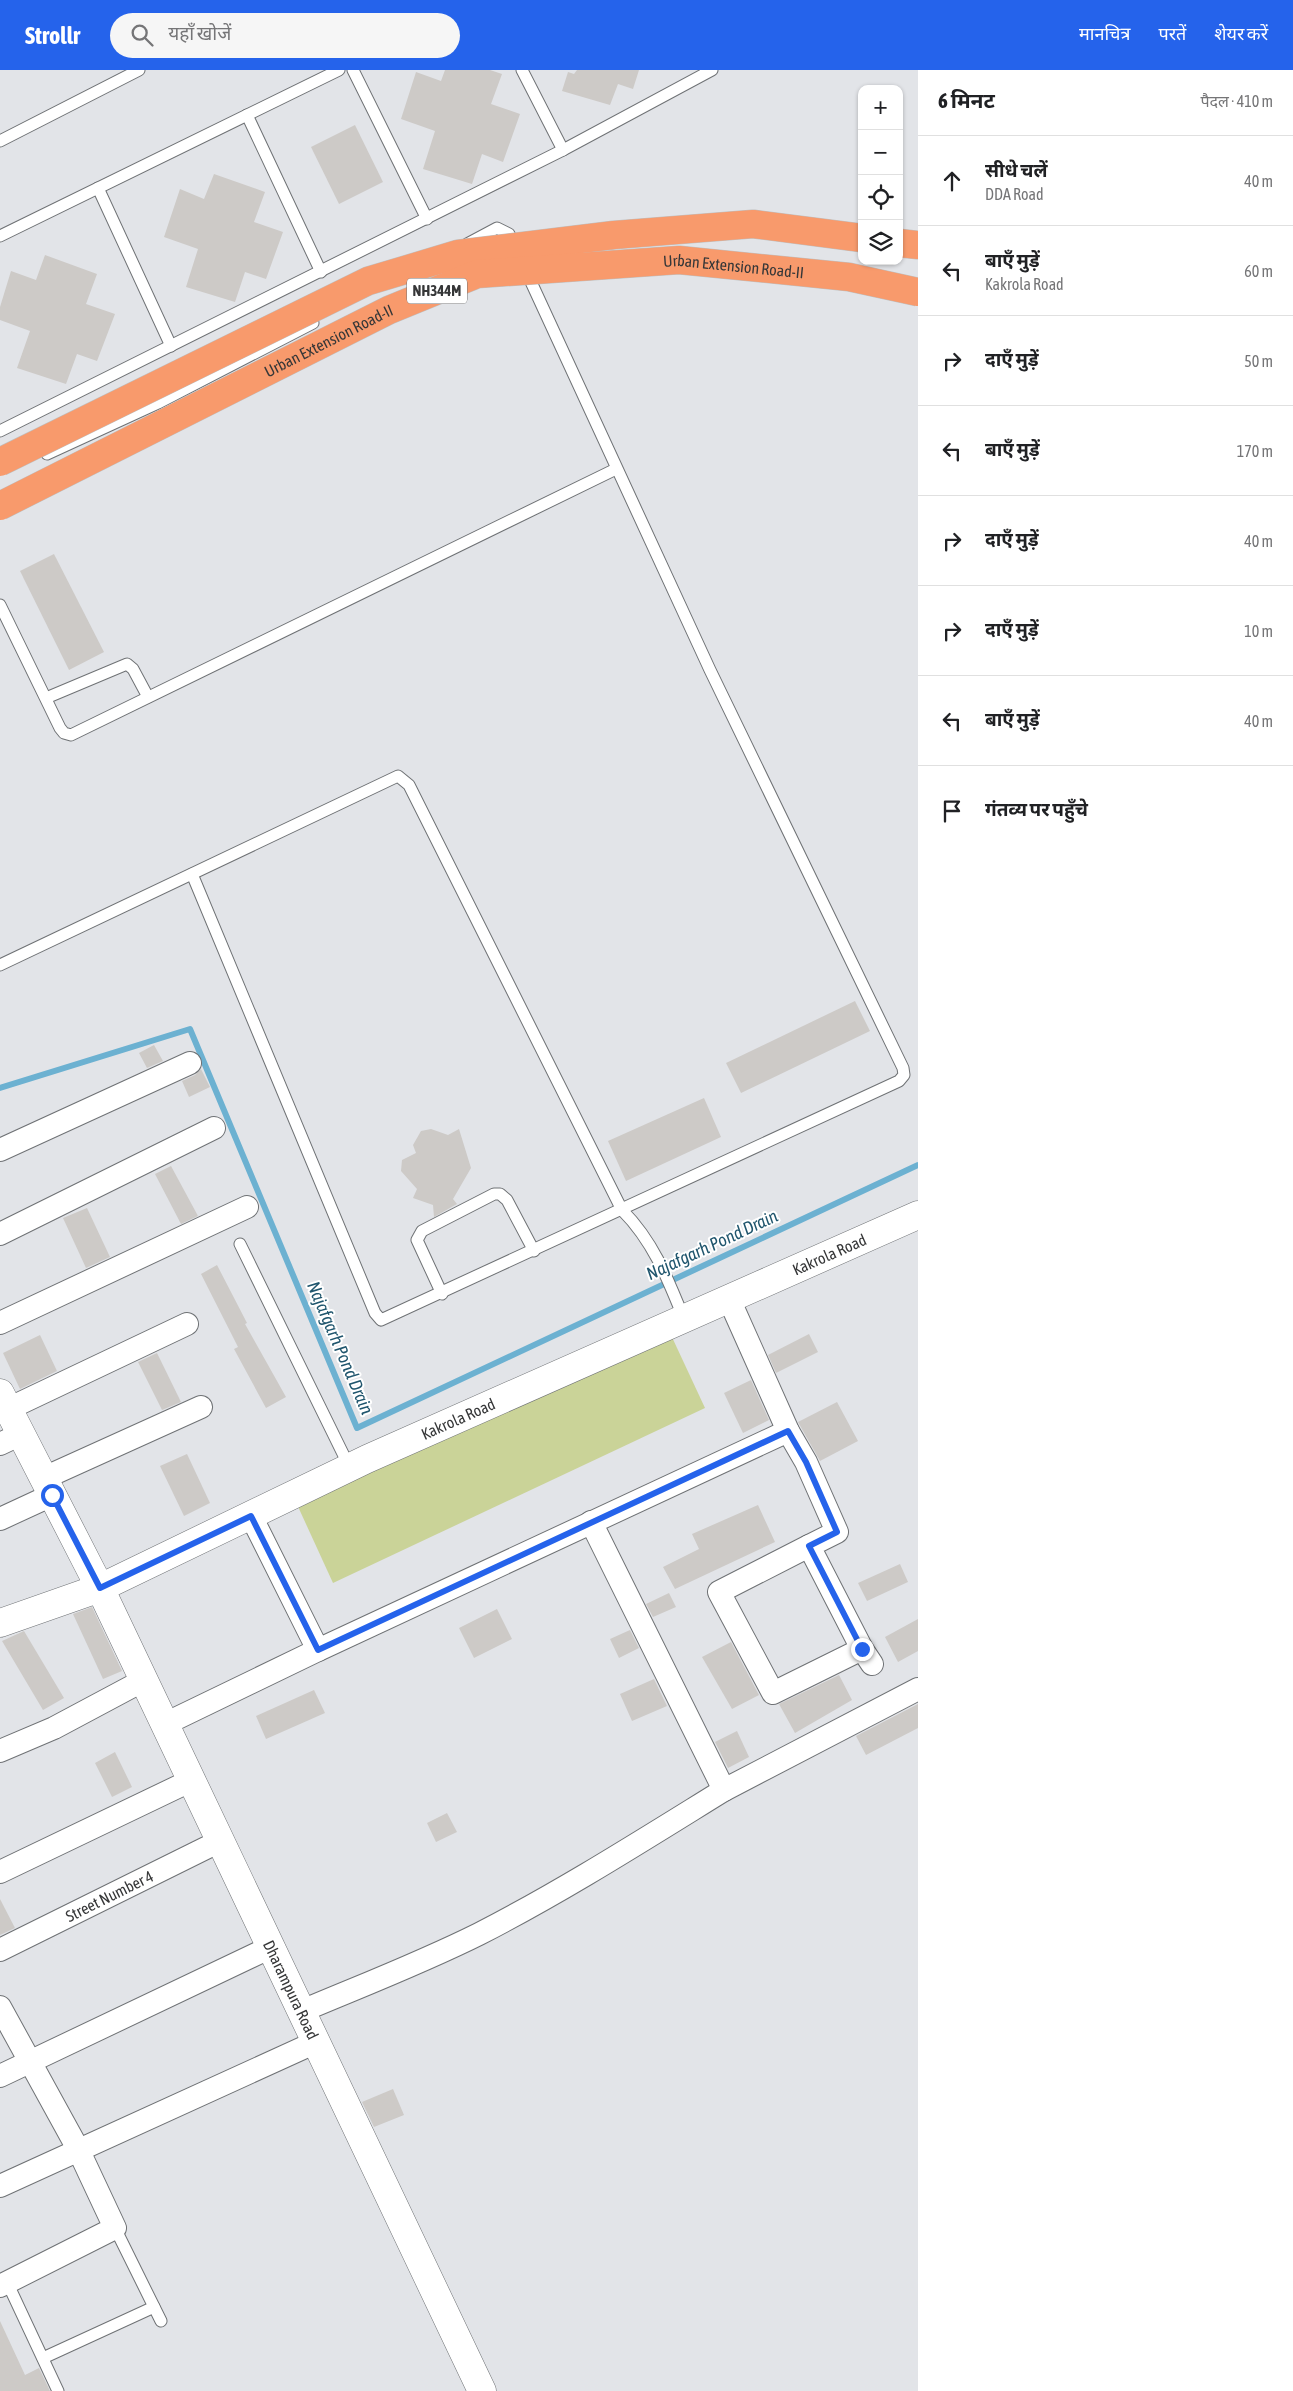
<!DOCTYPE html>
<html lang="hi">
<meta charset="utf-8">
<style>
:root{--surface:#fff;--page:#f6f6f6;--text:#202124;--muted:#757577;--line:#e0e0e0;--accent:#2563eb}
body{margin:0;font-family:"Asap Condensed","Noto Sans Devanagari",sans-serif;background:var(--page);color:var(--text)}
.controls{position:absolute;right:15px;top:15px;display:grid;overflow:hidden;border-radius:10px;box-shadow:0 1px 4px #0004}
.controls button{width:45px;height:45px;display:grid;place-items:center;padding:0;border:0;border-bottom:1px solid var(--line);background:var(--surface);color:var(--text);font:25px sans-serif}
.stop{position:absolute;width:15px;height:15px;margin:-11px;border:4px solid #2563eb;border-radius:50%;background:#fff}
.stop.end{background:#2563eb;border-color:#fff;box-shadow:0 1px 5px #0008}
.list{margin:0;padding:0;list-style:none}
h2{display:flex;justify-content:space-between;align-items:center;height:65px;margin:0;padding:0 20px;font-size:21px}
h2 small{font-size:16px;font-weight:400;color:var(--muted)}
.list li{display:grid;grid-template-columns:32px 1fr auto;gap:15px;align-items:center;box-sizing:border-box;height:90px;padding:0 20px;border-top:1px solid var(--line)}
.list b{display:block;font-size:19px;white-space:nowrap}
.list p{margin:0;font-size:16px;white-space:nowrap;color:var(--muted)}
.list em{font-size:16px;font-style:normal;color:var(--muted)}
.icon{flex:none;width:28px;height:28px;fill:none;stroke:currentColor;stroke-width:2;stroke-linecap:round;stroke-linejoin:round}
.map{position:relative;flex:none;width:918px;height:2321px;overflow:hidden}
header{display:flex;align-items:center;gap:30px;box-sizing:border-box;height:70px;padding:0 25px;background:var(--accent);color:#fff}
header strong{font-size:24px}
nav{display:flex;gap:28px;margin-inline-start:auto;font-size:18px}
.search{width:350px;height:45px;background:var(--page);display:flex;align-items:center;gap:12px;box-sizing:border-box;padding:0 18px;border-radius:28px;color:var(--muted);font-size:19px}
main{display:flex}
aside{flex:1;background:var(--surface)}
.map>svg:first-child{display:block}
.green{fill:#cad398}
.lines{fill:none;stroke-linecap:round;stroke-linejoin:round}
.stream{stroke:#6cb1d1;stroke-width:6}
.building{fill:#cdcac7}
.service-casing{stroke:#6f7275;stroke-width:13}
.minor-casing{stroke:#6f7275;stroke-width:24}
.tertiary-casing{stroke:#6f7275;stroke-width:29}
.trunk-casing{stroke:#bfbfbf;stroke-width:29}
.service{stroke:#fff;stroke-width:11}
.minor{stroke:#fff;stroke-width:22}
.tertiary{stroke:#fff;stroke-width:28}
.trunk{stroke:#f89a6c;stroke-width:28}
.trunk-bridge-casing{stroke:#bfbfbf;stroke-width:29;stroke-linecap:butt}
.trunk-bridge{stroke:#f89a6c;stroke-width:28}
.route{stroke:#2563eb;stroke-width:6}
.labels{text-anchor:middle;stroke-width:4;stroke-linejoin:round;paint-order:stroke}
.shield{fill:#fff;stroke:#727374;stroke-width:1}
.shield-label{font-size:15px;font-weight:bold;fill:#363738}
.street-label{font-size:16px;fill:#363738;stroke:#fff}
.water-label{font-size:18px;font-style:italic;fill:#1f556d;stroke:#fff}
</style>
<header>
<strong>Strollr</strong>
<div class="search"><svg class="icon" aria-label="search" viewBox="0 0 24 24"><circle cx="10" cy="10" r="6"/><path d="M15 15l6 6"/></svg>यहाँ खोजें</div>
<nav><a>मानचित्र</a><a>परतें</a><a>शेयर करें</a></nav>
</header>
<main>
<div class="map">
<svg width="918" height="2321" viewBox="0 0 918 2321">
<rect width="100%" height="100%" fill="#e2e4e8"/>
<!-- green -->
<path class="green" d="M671 1265 705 1338 333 1513 295 1430Z"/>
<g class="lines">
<!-- stream -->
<path class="stream" d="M0 1018 190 959 357 1358 918 1095"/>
</g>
<!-- building -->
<g class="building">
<path d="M445 0H490L502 4 491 34 520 44 503 92 482 84 472 114 423 99 435 61 401 49 416 2 441 11Z"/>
<path d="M577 0H639L633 19 618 14 610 35 562 21 568 2 574 4Z"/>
<path d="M355 55 383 112 339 134 311 77Z"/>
<path d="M214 104 265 122 254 152 283 162 266 209 245 202 235 232 186 217 198 179 164 167 180 119 204 129Z"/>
<path d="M45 185 97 204 86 234 115 244 97 291 77 284 66 314 17 298 30 261 0 250V237L11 201 36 210Z"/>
<path d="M54 484 104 582 69 600 20 501Z"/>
<path d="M855 931 870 961 741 1023 726 993Z"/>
<path d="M154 975 163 991 147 998 139 983Z"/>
<path d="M201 999 210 1017 189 1027 182 1011 195 1005Z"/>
<path d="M704 1028 721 1067 626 1111 608 1071Z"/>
<path d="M431 1059 448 1065 459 1059 471 1098 453 1129 457 1134 434 1147 433 1135 413 1128 417 1119 401 1101 402 1090 416 1083 413 1075 421 1061Z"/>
<path d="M171 1096 198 1146 181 1154 155 1104Z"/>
<path d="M87 1138 110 1187 86 1198 63 1148Z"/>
<path d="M217 1195 247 1253 245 1254 286 1327 266 1338 234 1279 238 1277 201 1204Z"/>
<path d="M809 1264 818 1282 776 1303 768 1285Z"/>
<path d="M40 1265 57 1301 20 1319 3 1283Z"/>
<path d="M157 1283 181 1332 162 1340 138 1292Z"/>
<path d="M751 1310 769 1350 743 1363 724 1323Z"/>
<path d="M837 1332 858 1371 820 1391 798 1352Z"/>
<path d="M187 1384 210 1433 184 1446 160 1396Z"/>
<path d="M758 1435 775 1472 675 1519 663 1497 699 1479 692 1464Z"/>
<path d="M900 1494 908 1512 867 1531 858 1513Z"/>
<path d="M669 1523 676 1537 653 1547 646 1534Z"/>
<path d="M92 1537 122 1601 103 1609 73 1544Z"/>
<path d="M497 1539 512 1569 474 1588 459 1558Z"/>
<path d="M918 1549V1581L898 1592 885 1567Z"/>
<path d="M630 1560 639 1578 619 1588 610 1569Z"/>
<path d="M24 1561 64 1628 43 1640 2 1571Z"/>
<path d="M731 1572 759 1625 732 1639 702 1587Z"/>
<path d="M839 1605 852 1630 795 1663 779 1634Z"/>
<path d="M654 1609 667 1636 632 1651 620 1624Z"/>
<path d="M314 1620 325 1643 266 1669 256 1646Z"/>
<path d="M918 1634V1658L866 1685 856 1666Z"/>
<path d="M737 1661 749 1687 728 1698 715 1672Z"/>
<path d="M115 1682 132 1717 112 1727 95 1693Z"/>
<path d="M447 1743 457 1762 436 1772 427 1753Z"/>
<path d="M0 1829 15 1858 0 1865Z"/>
<path d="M393 2019 404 2045 374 2057 362 2032Z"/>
<path d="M0 2251 25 2305 39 2298 50 2321H0Z"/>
</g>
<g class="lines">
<defs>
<g id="service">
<path d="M353 0 427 149"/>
<path d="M522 0 563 80"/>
<path d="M247 45 321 202"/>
<path d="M0 71 139 0"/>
<path d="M98 118 171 276"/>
<path d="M0 166 339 0"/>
<path d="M467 174 497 158 509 164 515 177"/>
<path d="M0 361 563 80 712 0"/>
<path d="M47 384 158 333 313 253"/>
<path d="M0 535 60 658 64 663 71 665 616 399"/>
<path d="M46 628 127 594 133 599 148 627"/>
<path d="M192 804 375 1243 381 1250 899 1011 904 1005 903 998 710 600 526 201"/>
<path d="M0 895 398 706 409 715 622 1140C653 1171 668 1209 684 1249"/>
<path d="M240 1174 350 1398"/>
<path d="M442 1224 417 1170 422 1161 494 1124H500L507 1130 534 1181"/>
<path d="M115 2158 161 2251"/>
<path d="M7 2212 58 2321"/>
<path d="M43 2288 154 2237"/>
</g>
<g id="minor">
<path d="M0 1080 190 993"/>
<path d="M0 1164 214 1058"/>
<path d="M729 1229 788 1361 806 1392 837 1462 809 1476 862 1579 872 1594"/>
<path d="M0 1253 247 1137"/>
<path d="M8 1339 187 1254"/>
<path d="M0 1374 21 1364"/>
<path d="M44 1408 201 1337"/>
<path d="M251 1446 318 1580 788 1361"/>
<path d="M0 1449 52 1425"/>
<path d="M591 1452 724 1720 918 1619"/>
<path d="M809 1476 719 1522 773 1623 862 1579"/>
<path d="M165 1654 318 1580"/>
<path d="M0 1681 54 1658 144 1610"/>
<path d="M0 1802 192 1710"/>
<path id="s1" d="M0 1880 220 1771"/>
<path d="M0 1937 78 2079 115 2158 0 2216"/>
<path d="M302 1941C361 1916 421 1893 479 1864 563 1821 643 1770 724 1720"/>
<path d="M0 2006 271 1877"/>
<path d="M0 2116 316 1972"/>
</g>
<g id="tertiary">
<path id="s2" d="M0 1323 100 1518 482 2321"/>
<path id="s3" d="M0 1553 100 1518 367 1389 918 1145"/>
</g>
<path id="trunk" d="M899 173 918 175"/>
</defs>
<!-- service casing -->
<use href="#service" class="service-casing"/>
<!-- minor casing -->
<use href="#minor" class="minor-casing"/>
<!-- tertiary casing -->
<use href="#tertiary" class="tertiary-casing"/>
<!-- trunk casing -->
<use href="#trunk" class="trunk-casing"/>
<!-- service -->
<use href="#service" class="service"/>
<!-- minor -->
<use href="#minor" class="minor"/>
<!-- tertiary -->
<use href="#tertiary" class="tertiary"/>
<!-- trunk -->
<use href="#trunk" class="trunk"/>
<defs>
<g id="trunk-bridge">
<path d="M0 392 368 211 458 184 614 165 753 154 862 168"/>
<path id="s4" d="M0 436 389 240 477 204 679 190 849 207 918 222"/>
</g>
</defs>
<!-- trunk-bridge casing -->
<use href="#trunk-bridge" class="trunk-bridge-casing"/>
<!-- trunk-bridge -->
<use href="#trunk-bridge" class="trunk-bridge"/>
</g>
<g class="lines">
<!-- route -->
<path class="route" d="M52 1425 100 1518 251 1446 318 1580 788 1361 806 1392 837 1462 809 1476 862 1579"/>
</g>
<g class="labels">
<!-- shield labels -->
<rect class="shield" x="407" y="208.5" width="60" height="25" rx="4"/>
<g class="shield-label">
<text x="437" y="226">NH344M</text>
</g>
<!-- street labels -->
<g class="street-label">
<text dy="6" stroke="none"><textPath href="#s4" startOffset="788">Urban Extension Road-II</textPath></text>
<text dy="6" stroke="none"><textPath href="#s4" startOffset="368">Urban Extension Road-II</textPath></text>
<text dy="6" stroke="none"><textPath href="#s3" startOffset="908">Kakrola Road</textPath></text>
<text dy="6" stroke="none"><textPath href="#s3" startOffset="502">Kakrola Road</textPath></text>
<text dy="6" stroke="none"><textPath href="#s1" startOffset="122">Street Number 4</textPath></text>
<text dy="6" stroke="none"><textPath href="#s2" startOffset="664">Dharampura Road</textPath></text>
</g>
<!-- water labels -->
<g class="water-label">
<text transform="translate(712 1175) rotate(-25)" y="6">Najafgarh Pond Drain</text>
<text transform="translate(340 1278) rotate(67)" y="6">Najafgarh Pond Drain</text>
</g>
</g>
</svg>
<div class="controls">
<button>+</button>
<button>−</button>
<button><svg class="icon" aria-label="locate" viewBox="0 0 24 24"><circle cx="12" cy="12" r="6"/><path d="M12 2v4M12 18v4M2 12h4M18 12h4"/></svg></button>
<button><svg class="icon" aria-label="layers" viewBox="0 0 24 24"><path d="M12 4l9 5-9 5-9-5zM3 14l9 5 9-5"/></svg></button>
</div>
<div class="stop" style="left:52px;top:1425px"></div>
<div class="stop end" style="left:862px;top:1579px"></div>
</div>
<aside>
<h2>6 मिनट<small>पैदल · 410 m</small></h2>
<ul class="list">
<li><svg class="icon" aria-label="ahead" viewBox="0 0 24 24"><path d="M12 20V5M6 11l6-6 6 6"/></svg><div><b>सीधे चलें</b><p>DDA Road</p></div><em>40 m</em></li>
<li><svg class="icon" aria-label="left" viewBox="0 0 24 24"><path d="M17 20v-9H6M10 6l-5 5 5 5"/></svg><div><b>बाएँ मुड़ें</b><p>Kakrola Road</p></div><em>60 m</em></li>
<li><svg class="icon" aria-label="right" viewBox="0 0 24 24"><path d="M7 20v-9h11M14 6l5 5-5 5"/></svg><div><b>दाएँ मुड़ें</b></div><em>50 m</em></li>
<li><svg class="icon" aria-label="left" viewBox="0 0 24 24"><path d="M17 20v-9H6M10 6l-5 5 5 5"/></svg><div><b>बाएँ मुड़ें</b></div><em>170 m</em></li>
<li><svg class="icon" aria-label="right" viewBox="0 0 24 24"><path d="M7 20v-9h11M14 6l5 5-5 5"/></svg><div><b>दाएँ मुड़ें</b></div><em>40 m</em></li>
<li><svg class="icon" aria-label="right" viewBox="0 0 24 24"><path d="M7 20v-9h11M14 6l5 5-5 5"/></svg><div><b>दाएँ मुड़ें</b></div><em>10 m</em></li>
<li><svg class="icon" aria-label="left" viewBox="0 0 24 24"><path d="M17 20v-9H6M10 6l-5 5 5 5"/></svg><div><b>बाएँ मुड़ें</b></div><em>40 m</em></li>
<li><svg class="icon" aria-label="arrive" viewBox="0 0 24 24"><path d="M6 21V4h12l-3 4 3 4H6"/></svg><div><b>गंतव्य पर पहुँचे</b></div></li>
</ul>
</aside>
</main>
